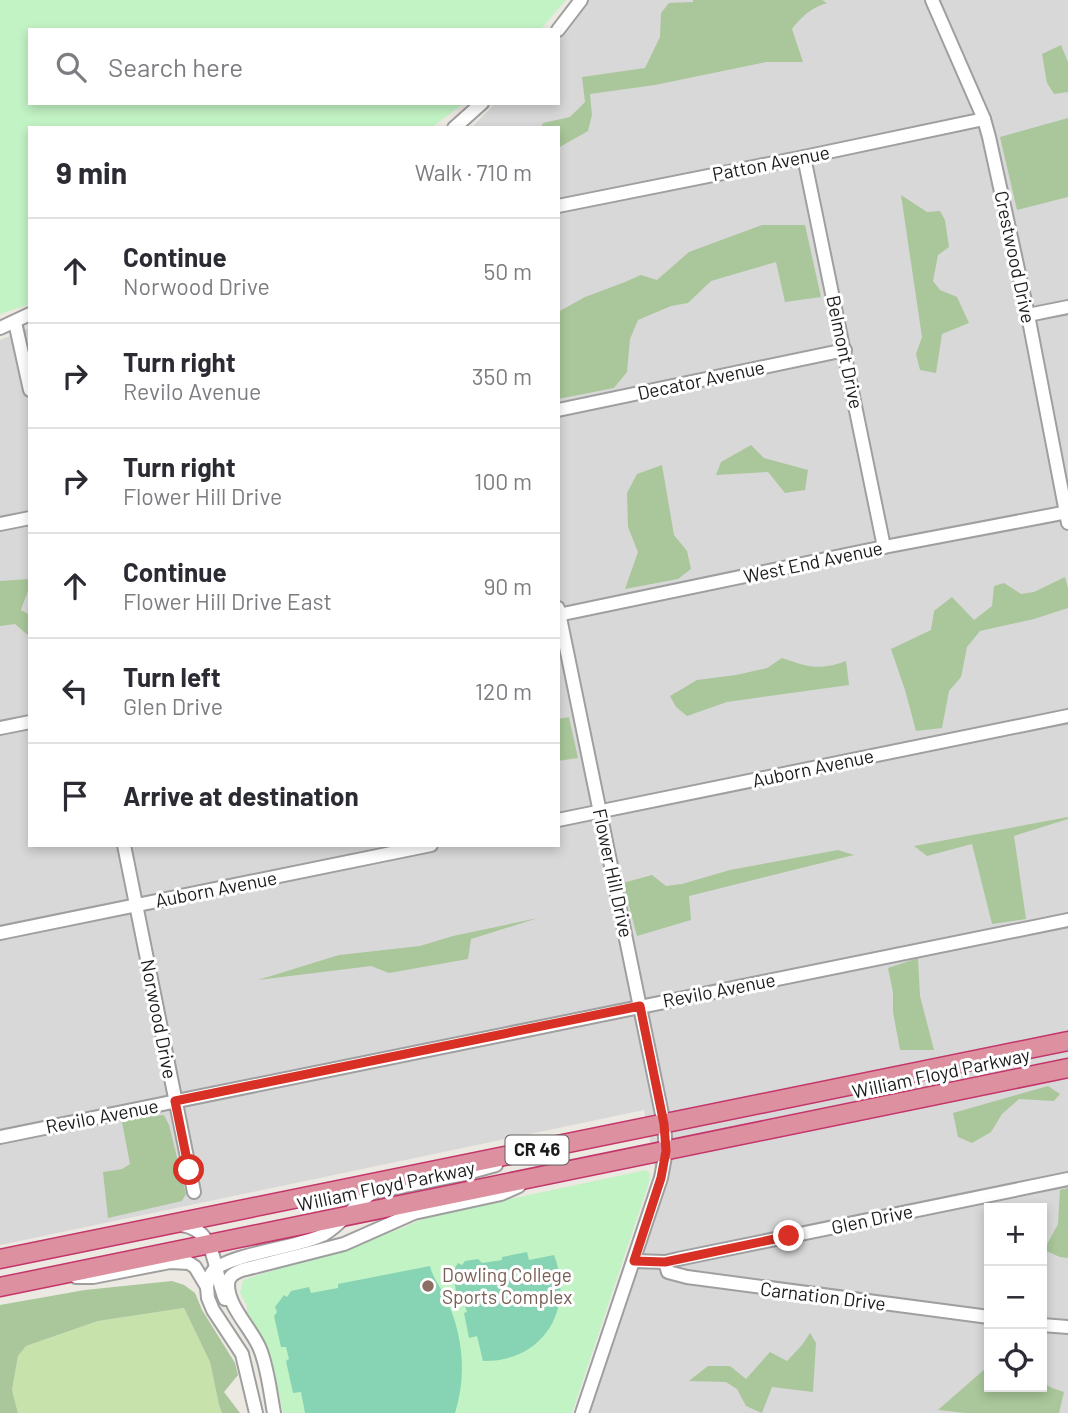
<!DOCTYPE html>
<meta charset="utf-8">
<style>
:root{--surface:#fff;--page:#f7f7f7;--text:#2b2b33;--muted:#7c7c81;--line:#e1e1e2}
body{margin:0;font-family:Barlow,sans-serif;background:var(--page);color:var(--text)}
.controls{position:absolute;right:21px;bottom:21px;display:grid;overflow:hidden;border-radius:0px;box-shadow:0 4px 10px #0003}
.controls button{width:63px;height:63px;display:grid;place-items:center;padding:0;border:0;border-bottom:2px solid var(--line);background:var(--surface);color:var(--text);font:35px sans-serif}
.stop{position:absolute;width:21px;height:21px;margin:-16px;border:5px solid #d93025;border-radius:50%;background:#fff}
.stop.end{background:#d93025;border-color:#fff;box-shadow:0 2px 7px #0008}
.list{margin:0;padding:0;list-style:none}
h2{display:flex;justify-content:space-between;align-items:center;height:91px;margin:0;padding:0 28px;font-size:30px}
h2 small{font-size:23px;font-weight:400;color:var(--muted)}
.list li{display:grid;grid-template-columns:46px 1fr auto;gap:21px;align-items:center;box-sizing:border-box;height:105px;padding:0 28px;border-top:2px solid var(--line)}
.list b{display:block;font-size:26px;white-space:nowrap}
.list p{margin:0;font-size:23px;white-space:nowrap;color:var(--muted)}
.list em{font-size:23px;font-style:normal;color:var(--muted)}
.icon{flex:none;width:38px;height:38px;fill:none;stroke:currentColor;stroke-width:2;stroke-linecap:round;stroke-linejoin:round}
.map{position:relative;flex:none;width:1068px;height:1413px;overflow:hidden}
.search{position:absolute;background:var(--surface);box-shadow:0 4px 10px #0003;left:28px;top:28px;width:532px;height:77px;display:flex;align-items:center;gap:18px;box-sizing:border-box;padding:0 24px;border-radius:0px;color:var(--muted);font-size:26px}
.panel{position:absolute;background:var(--surface);box-shadow:0 4px 10px #0003;left:28px;top:126px;width:532px;height:721px;border-radius:0px}
.map>svg:first-child{display:block}
.residential{fill:#d9d8d8;fill-rule:evenodd}
.grass{fill:#c8e2ac}
.forest{fill:#a9c79a}
.park{fill:#c2f3c4}
.pitch{fill:#87d4b4}
.lines{fill:none;stroke-linecap:round;stroke-linejoin:round}
.minor-casing{stroke:#9f9f9f;stroke-width:16}
.highway-casing{stroke:#c43569;stroke-width:21}
.minor{stroke:#fff;stroke-width:12}
.highway{stroke:#dc90a0;stroke-width:18}
.route{stroke:#d93025;stroke-width:9}
.education-dot{fill:#8d6e63;stroke:#fff;stroke-width:2.5}
.labels{text-anchor:middle;stroke-width:6;stroke-linejoin:round;paint-order:stroke}
.shield{fill:#fff;stroke:#5f5f5f;stroke-width:2}
.shield-label{font-size:18px;font-weight:bold;fill:#1b1b1b}
.street-label{font-size:19px;fill:#1b1b1b;stroke:#fff}
.education-label{font-size:19px;fill:#785e54;stroke:#fff;text-anchor:start}
</style>
<div class="map">
<svg width="1068" height="1413" viewBox="0 0 1068 1413">
<rect width="100%" height="100%" fill="#ece8e2"/>
<!-- residential -->
<path class="residential" d="M587 0H1068V1413H575L655 1169 644 1110 0 1245V340L30 328V845H558V128H471L496 103H558V36ZM989 1208H1042V1387H989Z"/>
<!-- grass -->
<path class="grass" d="M184 1308 210 1362 219 1405 222 1413H18L12 1390 18 1356 26 1346 98 1321Z"/>
<!-- forest -->
<g class="forest">
<path d="M693 0H822L827 3C811 8 802 16 792 29L803 62H766L655 85 590 94 592 115 588 131 558 148V128H541L543 123 570 117 585 102 582 77 645 68 660 37 661 13 669 3 693 2Z"/>
<path d="M1061 45 1068 62V92L1054 94 1047 83 1042 54Z"/>
<path d="M1068 118V197L1017 210 1000 137Z"/>
<path d="M901 195 927 212 940 211 945 220 949 247 938 255 933 281 940 290 957 297 969 323 942 334 936 373 920 370 916 354 922 337Z"/>
<path d="M762 225H805L821 297 785 302 776 262 711 281 688 303 671 306 638 320 630 339 627 372 614 388 558 399V312L585 297 625 282 641 275 657 280 689 252Z"/>
<path d="M751 445 764 458 808 470 805 490 785 493 768 472 716 475 721 462Z"/>
<path d="M662 465 674 535 687 551 691 569 678 579 625 589 638 552 628 527 627 493 637 474Z"/>
<path d="M1065 577 1068 588V608L1034 619 980 631 967 647 961 677 949 691 942 728 916 731 905 690 891 649 931 630 934 611 952 597 974 620 992 606 994 586 1004 583 1021 594 1034 592Z"/>
<path d="M30 579C30 591 24 599 21 610L30 615V637L15 624 0 626V581Z"/>
<path d="M782 658C809 667 818 671 846 661L849 685 727 702 687 716 676 707 670 696 697 680 736 675 767 668Z"/>
<path d="M569 717 578 758 558 761V719Z"/>
<path d="M1068 817V819L1014 836 1026 919 992 924 972 844 927 856 914 846Z"/>
<path d="M838 850 854 855 689 896 691 920 637 936 623 883 652 875 666 886 682 884 730 870Z"/>
<path d="M538 918 471 939 468 959 389 973 371 966 258 980 339 955 420 946 453 936Z"/>
<path d="M918 958 920 996 934 1050H900L893 1012V992L888 968Z"/>
<path d="M1048 1086 1060 1094 1054 1101 1019 1099 1002 1114 991 1132 972 1143 958 1137 953 1113Z"/>
<path d="M164 1115 169 1125 186 1194 182 1201 108 1218 103 1172 122 1169 130 1164 122 1122 141 1117Z"/>
<path d="M1068 1188V1258L1060 1257 1044 1250 1058 1224 1060 1190Z"/>
<path d="M172 1281 184 1285 195 1293 202 1310 235 1363 238 1375 224 1392 240 1413H222L219 1405 210 1362 184 1308 98 1321 26 1346 18 1356 12 1390 18 1413H0V1305L85 1290Z"/>
<path d="M810 1333 816 1343 813 1392 772 1387 762 1413 746 1406 737 1389 726 1382 689 1381 708 1366H730L746 1379 770 1352 787 1361 802 1345Z"/>
<path d="M986 1368 989 1369V1387H1042V1382L1052 1388 1064 1392 1059 1413H966L938 1410Z"/>
</g>
<!-- park -->
<g class="park">
<path d="M0 0H566L540 30H30V103H464L431 128H30V304L0 314Z"/>
<path d="M646 1170 650 1173 649 1182 572 1413H283L272 1361 266 1344 247 1313V1306L240 1293 243 1280 400 1229 430 1216Z"/>
</g>
<!-- pitch -->
<g class="pitch">
<path d="M527 1252 529 1260 554 1255C575 1310 543 1362 483 1361L477 1336 469 1338 464 1313 467 1312 464 1303 458 1305 454 1278 456 1274 453 1271 458 1263 462 1265 465 1261 478 1259 482 1263 502 1260V1257Z"/>
<path d="M430 1266C433 1279 442 1289 447 1300 463 1337 467 1375 455 1413H305L301 1392 293 1393 286 1361 289 1359 286 1347H281L274 1316 277 1312 275 1307 284 1295 287 1297 291 1291 309 1287 311 1293 338 1288V1284Z"/>
</g>
<g class="lines">
<defs>
<g id="minor">
<path d="M932 0 984 119 989 137 1028 315 1068 523"/>
<path d="M558 30 581 0"/>
<path d="M454 128 482 103"/>
<path d="M804 157 884 547"/>
<path d="M558 206 804 157 984 119"/>
<path d="M1028 315 1068 307"/>
<path d="M15 322 30 390"/>
<path d="M0 328 30 314"/>
<path d="M558 410 845 350"/>
<path d="M0 524 30 518"/>
<path d="M558 608 664 1124 666 1151 661 1178 582 1413"/>
<path d="M558 615 884 547 1068 512"/>
<path d="M0 728 30 722"/>
<path d="M558 820 1068 716"/>
<path d="M124 845 194 1192"/>
<path d="M0 933 431 845"/>
<path d="M0 1137 1068 920"/>
<path d="M181 1225C218 1229 213 1272 225 1299"/>
<path d="M634 1261 665 1262 678 1259 1068 1179"/>
<path d="M665 1262 668 1272 687 1277 989 1317"/>
<path d="M76 1277H93L170 1262 189 1263 195 1267 207 1287 208 1298 213 1310 242 1354 256 1413"/>
<path d="M207 1287C208 1281 210 1275 213 1271 226 1255 299 1247 323 1235 342 1224 355 1204 373 1192L464 1174 496 1165"/>
<path d="M1042 1325 1068 1327"/>
<path d="M274 1413C270 1392 268 1369 260 1349 252 1329 228 1307 228 1285 228 1276 234 1273 242 1270L344 1244 414 1213 501 1194 519 1186"/>
</g>
<g id="highway">
<path d="M0 1259 1068 1041"/>
<path d="M0 1287 1068 1068"/>
</g>
</defs>
<!-- minor casing -->
<use href="#minor" class="minor-casing"/>
<!-- highway casing -->
<use href="#highway" class="highway-casing"/>
<!-- minor -->
<use href="#minor" class="minor"/>
<!-- highway -->
<use href="#highway" class="highway"/>
</g>
<g class="lines">
<!-- route -->
<path class="route" d="M189 1170 175 1101 640 1006 664 1124 666 1151 661 1178 634 1261 665 1262 789 1236"/>
</g>
<!-- markers -->
<circle class="education-dot" cx="428" cy="1286" r="7"/>
<g class="labels">
<!-- shield labels -->
<rect class="shield" x="505.5" y="1135.5" width="63" height="29" rx="5"/>
<g class="shield-label">
<text x="537" y="1156">CR 46</text>
</g>
<!-- street labels -->
<g class="street-label">
<text transform="translate(771 163) rotate(-11)" y="7">Patton Avenue</text>
<text transform="translate(1015 257) rotate(78)" y="7">Crestwood Drive</text>
<text transform="translate(845 352) rotate(78)" y="7">Belmont Drive</text>
<text transform="translate(701 380) rotate(-12)" y="7">Decator Avenue</text>
<text transform="translate(813 562) rotate(-12)" y="7">West End Avenue</text>
<text transform="translate(813 768) rotate(-12)" y="7">Auborn Avenue</text>
<text transform="translate(613 873) rotate(78)" y="7">Flower Hill Drive</text>
<text transform="translate(216 889) rotate(-11)" y="7">Auborn Avenue</text>
<text transform="translate(719 990) rotate(-11)" y="7">Revilo Avenue</text>
<text transform="translate(159 1019) rotate(79)" y="7">Norwood Drive</text>
<text transform="translate(941 1073) rotate(-12)" y="7">William Floyd Parkway</text>
<text transform="translate(102 1116) rotate(-11)" y="7">Revilo Avenue</text>
<text transform="translate(386 1186) rotate(-12)" y="7">William Floyd Parkway</text>
<text transform="translate(872 1219) rotate(-12)" y="7">Glen Drive</text>
<text transform="translate(823 1296) rotate(7)" y="7">Carnation Drive</text>
</g>
<!-- education labels -->
<g class="education-label">
<text x="442" y="1282">Dowling College<tspan x="442" dy="22">Sports Complex</tspan></text>
</g>
</g>
</svg>
<div class="controls">
<button>+</button>
<button>−</button>
<button><svg class="icon" aria-label="locate" viewBox="0 0 24 24"><circle cx="12" cy="12" r="6"/><path d="M12 2v4M12 18v4M2 12h4M18 12h4"/></svg></button>
</div>
<div class="stop" style="left:189px;top:1170px"></div>
<div class="stop end" style="left:789px;top:1236px"></div>
<div class="search"><svg class="icon" aria-label="search" viewBox="0 0 24 24"><circle cx="10" cy="10" r="6"/><path d="M15 15l6 6"/></svg>Search here</div>
<section class="panel">
<h2>9 min<small>Walk · 710 m</small></h2>
<ul class="list">
<li><svg class="icon" aria-label="ahead" viewBox="0 0 24 24"><path d="M12 20V5M6 11l6-6 6 6"/></svg><div><b>Continue</b><p>Norwood Drive</p></div><em>50 m</em></li>
<li><svg class="icon" aria-label="right" viewBox="0 0 24 24"><path d="M7 20v-9h11M14 6l5 5-5 5"/></svg><div><b>Turn right</b><p>Revilo Avenue</p></div><em>350 m</em></li>
<li><svg class="icon" aria-label="right" viewBox="0 0 24 24"><path d="M7 20v-9h11M14 6l5 5-5 5"/></svg><div><b>Turn right</b><p>Flower Hill Drive</p></div><em>100 m</em></li>
<li><svg class="icon" aria-label="ahead" viewBox="0 0 24 24"><path d="M12 20V5M6 11l6-6 6 6"/></svg><div><b>Continue</b><p>Flower Hill Drive East</p></div><em>90 m</em></li>
<li><svg class="icon" aria-label="left" viewBox="0 0 24 24"><path d="M17 20v-9H6M10 6l-5 5 5 5"/></svg><div><b>Turn left</b><p>Glen Drive</p></div><em>120 m</em></li>
<li><svg class="icon" aria-label="arrive" viewBox="0 0 24 24"><path d="M6 21V4h12l-3 4 3 4H6"/></svg><div><b>Arrive at destination</b></div></li>
</ul>
</section>
</div>
